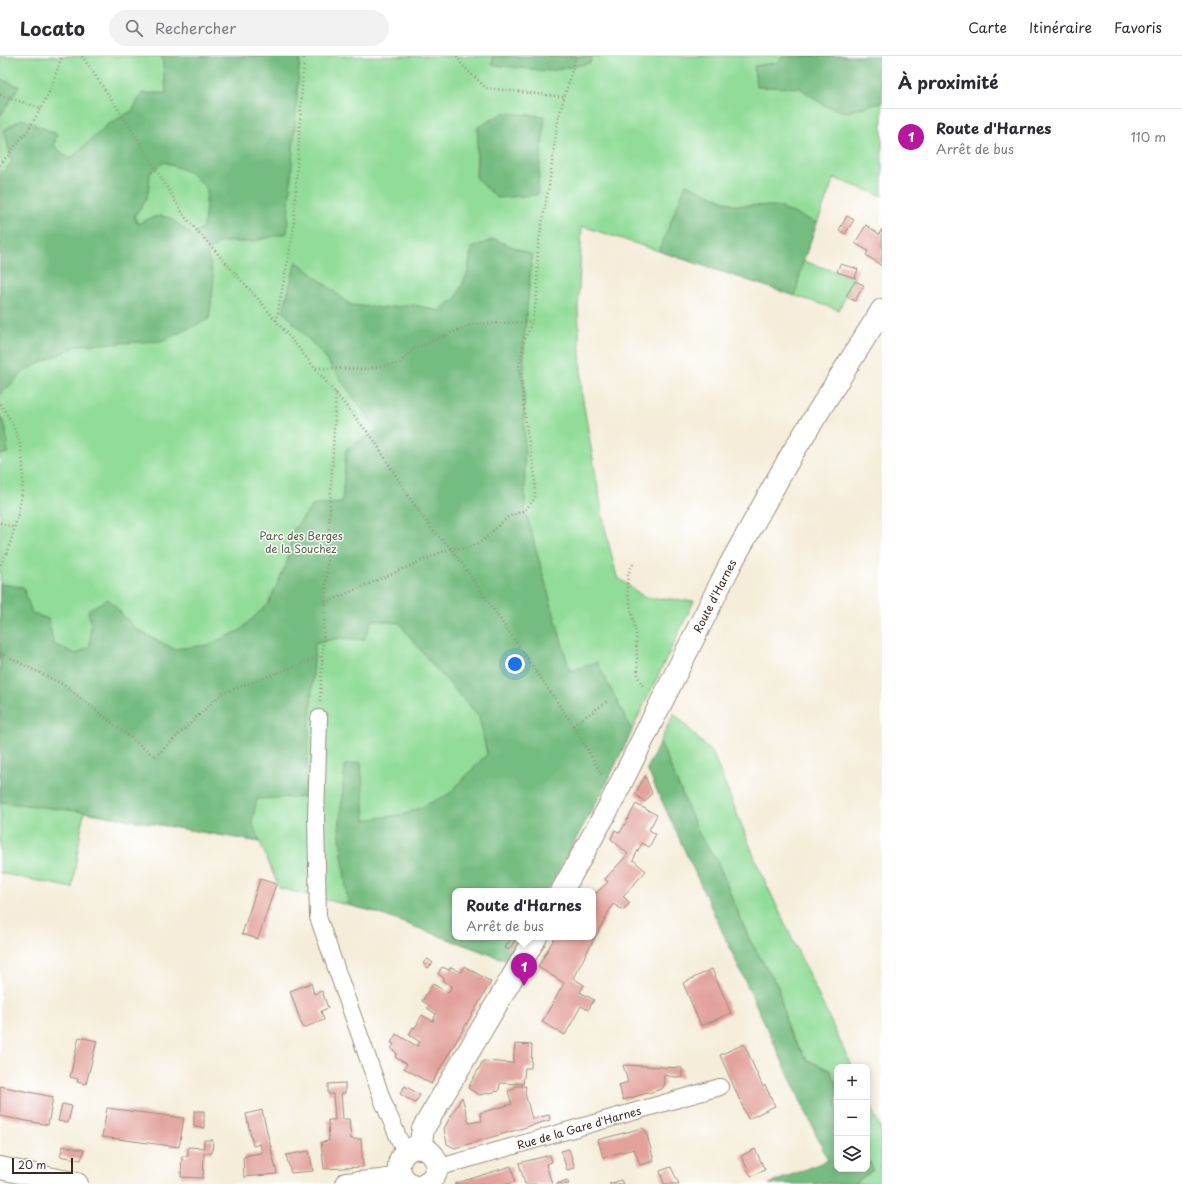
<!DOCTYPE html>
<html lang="fr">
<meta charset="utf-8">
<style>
:root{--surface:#fff;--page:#f2f2f3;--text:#2b2b33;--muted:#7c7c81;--line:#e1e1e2;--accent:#b5179e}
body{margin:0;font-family:"Playpen Sans",sans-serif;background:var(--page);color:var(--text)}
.controls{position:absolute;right:12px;bottom:12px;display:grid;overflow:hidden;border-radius:8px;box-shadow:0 2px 10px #0003}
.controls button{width:36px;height:36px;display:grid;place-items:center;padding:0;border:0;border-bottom:1px solid var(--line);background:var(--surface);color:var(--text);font:20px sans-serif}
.scale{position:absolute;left:12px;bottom:10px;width:61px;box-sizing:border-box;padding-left:4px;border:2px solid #3b2a1e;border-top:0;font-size:11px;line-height:14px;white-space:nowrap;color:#3b2a1e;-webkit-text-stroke:3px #fff;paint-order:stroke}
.you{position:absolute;left:515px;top:608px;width:14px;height:14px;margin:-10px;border:3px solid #fff;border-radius:50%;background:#1a73e8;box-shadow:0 0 0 6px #1a73e833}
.badge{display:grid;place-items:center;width:26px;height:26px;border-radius:50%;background:var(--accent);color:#fff;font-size:13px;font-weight:700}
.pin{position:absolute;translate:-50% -33px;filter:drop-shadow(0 1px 2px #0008)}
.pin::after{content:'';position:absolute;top:21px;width:14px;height:12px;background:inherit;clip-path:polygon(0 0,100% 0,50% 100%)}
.popup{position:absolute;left:452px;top:832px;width:144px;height:52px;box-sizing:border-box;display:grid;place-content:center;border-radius:8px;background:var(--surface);filter:drop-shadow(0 1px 3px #0005);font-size:13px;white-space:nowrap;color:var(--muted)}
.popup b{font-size:15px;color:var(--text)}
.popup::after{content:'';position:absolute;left:50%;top:100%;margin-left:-8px;border:8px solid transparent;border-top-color:var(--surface)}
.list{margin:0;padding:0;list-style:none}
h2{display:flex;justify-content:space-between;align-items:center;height:52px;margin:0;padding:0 16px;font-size:17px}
h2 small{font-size:13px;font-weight:400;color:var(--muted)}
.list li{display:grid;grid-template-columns:26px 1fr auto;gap:12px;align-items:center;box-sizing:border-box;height:56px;padding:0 16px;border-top:1px solid var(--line)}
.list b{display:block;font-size:15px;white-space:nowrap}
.list p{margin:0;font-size:13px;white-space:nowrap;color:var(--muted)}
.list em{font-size:13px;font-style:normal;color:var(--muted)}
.icon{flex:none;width:22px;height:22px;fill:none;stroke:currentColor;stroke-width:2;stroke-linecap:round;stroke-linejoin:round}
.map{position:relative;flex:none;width:882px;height:1128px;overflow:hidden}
header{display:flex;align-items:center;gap:24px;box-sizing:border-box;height:56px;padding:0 20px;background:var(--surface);border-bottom:1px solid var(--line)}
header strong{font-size:19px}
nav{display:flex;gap:22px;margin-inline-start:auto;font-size:14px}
.search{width:280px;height:36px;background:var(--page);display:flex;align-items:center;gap:10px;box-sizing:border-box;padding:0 14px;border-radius:22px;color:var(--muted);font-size:15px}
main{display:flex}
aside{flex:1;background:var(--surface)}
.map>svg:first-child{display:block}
.green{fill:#91dc98;stroke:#66835b}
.forest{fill:#74bc80;stroke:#58734f;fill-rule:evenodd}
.building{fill:#e2a19b}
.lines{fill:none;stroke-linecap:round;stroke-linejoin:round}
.minor-casing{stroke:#988c7c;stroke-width:18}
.secondary-casing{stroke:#988c7c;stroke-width:24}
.path{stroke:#988c7c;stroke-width:2.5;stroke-dasharray:1 3;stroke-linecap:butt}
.minor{stroke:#fff;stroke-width:16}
.secondary{stroke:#fff;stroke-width:22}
.labels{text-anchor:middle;stroke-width:3;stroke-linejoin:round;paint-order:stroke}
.park-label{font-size:11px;fill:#555f43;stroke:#fff}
.street-label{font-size:11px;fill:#3b2a1e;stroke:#fff}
</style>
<header>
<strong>Locato</strong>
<div class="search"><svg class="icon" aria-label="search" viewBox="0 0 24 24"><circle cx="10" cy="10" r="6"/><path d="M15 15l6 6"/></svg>Rechercher</div>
<nav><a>Carte</a><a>Itinéraire</a><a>Favoris</a></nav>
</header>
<main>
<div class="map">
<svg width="882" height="1128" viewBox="0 0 882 1128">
<rect width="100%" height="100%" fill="#fff"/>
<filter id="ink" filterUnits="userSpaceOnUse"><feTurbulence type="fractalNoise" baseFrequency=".025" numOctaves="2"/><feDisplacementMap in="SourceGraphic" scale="8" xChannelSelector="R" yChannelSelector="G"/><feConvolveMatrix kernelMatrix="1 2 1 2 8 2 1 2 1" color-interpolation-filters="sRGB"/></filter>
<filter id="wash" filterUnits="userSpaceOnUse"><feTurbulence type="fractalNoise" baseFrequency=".012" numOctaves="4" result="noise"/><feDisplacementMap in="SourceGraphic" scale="16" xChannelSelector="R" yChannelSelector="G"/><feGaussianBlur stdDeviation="0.9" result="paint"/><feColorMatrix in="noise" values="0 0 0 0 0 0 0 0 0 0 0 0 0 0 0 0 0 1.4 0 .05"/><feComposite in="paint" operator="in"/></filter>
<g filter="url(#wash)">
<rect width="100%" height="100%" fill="#f4edd9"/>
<!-- green -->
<g class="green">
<path d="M0 0H882V140L834 122 803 205 855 222 839 254 582 170 578 253 582 339 605 472 617 521 644 541 694 545 603 734 547 835H455V881H522L508 905 372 855 279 832 260 786 84 756 72 832 0 817Z"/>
<path d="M674 657 713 698 758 810 852 1011H837V1029L830 1014 807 1004 788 974 778 931 749 883 717 805 699 778 660 686Z"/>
<path d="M867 1043 882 1076V1128H854L873 1114 867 1099Z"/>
</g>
<!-- forest -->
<g class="forest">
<path d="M162 0H300L287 177 251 186H221L207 197 214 223 209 263 162 285 79 289 26 314 0 339V119L12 106 4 74 22 63 57 78 54 90 70 103 107 69 132 55 142 37H166ZM164 106 191 117 207 133 204 171 193 180C169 162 168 152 138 168L134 160C148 143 149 139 150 117Z"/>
<path d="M493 0H592L590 7 549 15 492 9Z"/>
<path d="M782 0H882V46L846 56 825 50 800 32 756 31 754 10 779 6Z"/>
<path d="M0 23 19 30 2 58H0Z"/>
<path d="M504 57 545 60 537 139 497 142 476 122 478 71Z"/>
<path d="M686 128 734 149 777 150 817 167 803 206 795 240 659 195Z"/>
<path d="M494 183 532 199 524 285 525 454 570 615 597 606 632 675 603 734 547 835H455V881H522L508 905 372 855 348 849 339 773 345 709 361 706 365 764 406 758 449 738 487 698 479 660 435 612 399 567 372 564 364 584 340 582 315 587 305 741 257 743 252 766 260 786 84 756 0 746V528L23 531 32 557 48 563 54 588 76 598 90 590 91 568 88 554 108 543 136 573 174 593 208 589 239 575 268 548 286 509 293 474 314 448 342 447 346 393 378 375 323 299 283 255 296 205 351 249 383 252 415 249 438 255 456 242 468 216 471 192Z"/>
<path d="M0 360 6 372 8 397 0 399Z"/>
<path d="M660 686 699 778 717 805 749 883 778 931 788 974 807 1004 830 1014 837 1029V1113H867V1099L873 1114 854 1128H769L828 1104 647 713Z"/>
</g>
<g id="blocks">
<!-- building -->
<g class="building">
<path d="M847 160 854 164 845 178 839 174Z"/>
<path d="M866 169 879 178 882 173V210L866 199 868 195 855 187Z"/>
<path d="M840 208 858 213 855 222 837 216Z"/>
<path d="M855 225 864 229 855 245 846 240Z"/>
<path d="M645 720 652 737 645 746 635 738Z"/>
<path d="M636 748 657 759 649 774 656 778 649 791 642 787 633 804 646 815 623 840 630 847 623 854 613 848 573 922 584 929 580 936 594 944 588 954 581 950 565 979 542 966 564 927 538 911 555 881H593V837L595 838 608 826 605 823 628 798 611 783 615 774 620 777Z"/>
<path d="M260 823 276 828 258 883 242 878Z"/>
<path d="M511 882 515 884 509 894 505 892Z"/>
<path d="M428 903 433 907 428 912 423 907Z"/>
<path d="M464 910 491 926 431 1028 404 1012 407 1008 395 1001 397 997 391 993 394 988 391 987 396 978 417 990 420 986 409 979 413 971 415 972 422 959 433 965 436 958 427 952 429 949 422 945 433 928 448 937 452 930 443 925 444 922 438 918 440 914 442 911 449 914 451 911 461 916Z"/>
<path d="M712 913 731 957 701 970 683 927Z"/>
<path d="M311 927 314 938 322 935 328 952 321 955 324 964 303 972 290 935Z"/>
<path d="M79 981 97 985 86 1028 77 1026 78 1023 70 1021Z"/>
<path d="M515 988 532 989 531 1012H525L523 1028 500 1027 499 1035 479 1039 468 1032 483 1005 513 1007Z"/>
<path d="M744 988 763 1031 765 1029 775 1050 748 1063 720 999Z"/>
<path d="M623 1009 682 1012V1022L663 1019 665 1028 662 1033 623 1044 619 1029 628 1026Z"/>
<path d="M345 1027V1037H341L343 1063H349L351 1083H361L363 1111 324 1113 321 1086 329 1085 328 1064H335L333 1038H328V1028Z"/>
<path d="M0 1030 53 1041 48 1069 0 1060Z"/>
<path d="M405 1030 420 1039 415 1047 400 1038Z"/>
<path d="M515 1030H526L525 1037 532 1063 549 1059 550 1064 455 1092 447 1088 444 1072 462 1041 469 1067 482 1065 480 1057 512 1048 508 1035 515 1033Z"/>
<path d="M62 1048 72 1050 68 1067 58 1065Z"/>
<path d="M107 1052 184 1062 179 1091 102 1081Z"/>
<path d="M262 1054 277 1118 244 1121 243 1102 248 1099 262 1097 260 1088 253 1090 246 1058Z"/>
<path d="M194 1055H204V1072L194 1071Z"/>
<path d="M642 1072 646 1075 654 1105 640 1109 634 1093 603 1101 598 1084Z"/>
<path d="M204 1084H213L212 1097H204L203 1122 181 1121 182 1100H188V1091L204 1092Z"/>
<path d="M63 1090 84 1094 81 1104 60 1100Z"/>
<path d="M569 1093 575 1112 567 1114 561 1095Z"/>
<path d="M755 1093 765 1114 751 1120 741 1100Z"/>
<path d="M309 1095 313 1115 291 1117 286 1099Z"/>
<path d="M550 1099 552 1106 546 1108 552 1128H525L519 1107Z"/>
<path d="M511 1110 515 1126 508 1128H454Z"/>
<path d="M671 1111 679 1128H664L660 1115Z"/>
<path d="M567 1124 569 1128H556Z"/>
<path d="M621 1124 623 1128H609Z"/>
</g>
</g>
</g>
<g filter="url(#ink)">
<use href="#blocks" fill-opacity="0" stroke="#988c7c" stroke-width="1"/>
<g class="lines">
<defs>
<g id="minor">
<path d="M319 662 316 762 318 861 384 1048 405 1097"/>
<path d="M437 1112 720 1031"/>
</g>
<g id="secondary">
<path d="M562 835 609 751 730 509 793 396 882 254"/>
<path d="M420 1092 423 1073 536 881"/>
<path d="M0 1112 77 1128"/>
<path d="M346 1128 381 1125 402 1121"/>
<path d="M410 1128C383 1111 412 1078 431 1097 435 1101 437 1106 437 1111 436 1119 431 1125 424 1128"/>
</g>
</defs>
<!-- minor casing -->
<use href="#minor" class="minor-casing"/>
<!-- secondary casing -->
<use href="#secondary" class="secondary-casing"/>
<!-- path -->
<g class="path">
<path d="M82 0 130 71 185 161 259 244 374 384 409 441 432 474 451 492 466 493 482 485 508 461 525 454 535 442V419L527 376 519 311 524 285 532 266 537 239 538 190 549 129 558 63 576 0"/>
<path d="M457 0 462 9 486 32 564 41"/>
<path d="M0 39 41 52 51 32 62 0"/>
<path d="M0 109 28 74 41 52"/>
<path d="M276 265 293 177 304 0"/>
<path d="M316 312 366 313 400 307 413 293 472 268 532 266"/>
<path d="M0 348C27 385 27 419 17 462 13 478 9 495 0 509"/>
<path d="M0 467 15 472"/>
<path d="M633 508 628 518 627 532 636 578 638 621 644 632"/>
<path d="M325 547 451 492 573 669 608 645"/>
<path d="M0 597 64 629 155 701 221 638 322 600"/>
<path d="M320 645 336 336"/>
<path d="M573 669 602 719"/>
</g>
<!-- minor -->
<use href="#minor" class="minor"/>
<!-- secondary -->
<use href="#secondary" class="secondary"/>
</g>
</g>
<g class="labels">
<!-- park labels -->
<g class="park-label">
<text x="301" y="484">Parc des Berges<tspan x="301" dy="13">de la Souchez</tspan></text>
</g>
<!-- street labels -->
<g class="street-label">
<text transform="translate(715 540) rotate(-63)" y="4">Route d'Harnes</text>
<text transform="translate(579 1072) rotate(-16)" y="4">Rue de la Gare d'Harnes</text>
</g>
</g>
</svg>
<div class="controls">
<button>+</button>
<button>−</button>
<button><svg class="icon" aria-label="layers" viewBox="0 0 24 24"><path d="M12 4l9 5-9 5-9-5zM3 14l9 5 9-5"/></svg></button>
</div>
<div class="scale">20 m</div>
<div class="you"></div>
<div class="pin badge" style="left:524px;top:930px">1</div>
<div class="popup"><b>Route d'Harnes</b>Arrêt de bus</div>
</div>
<aside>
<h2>À proximité<small></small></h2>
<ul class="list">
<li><span class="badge">1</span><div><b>Route d'Harnes</b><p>Arrêt de bus</p></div><em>110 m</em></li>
</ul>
</aside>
</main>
